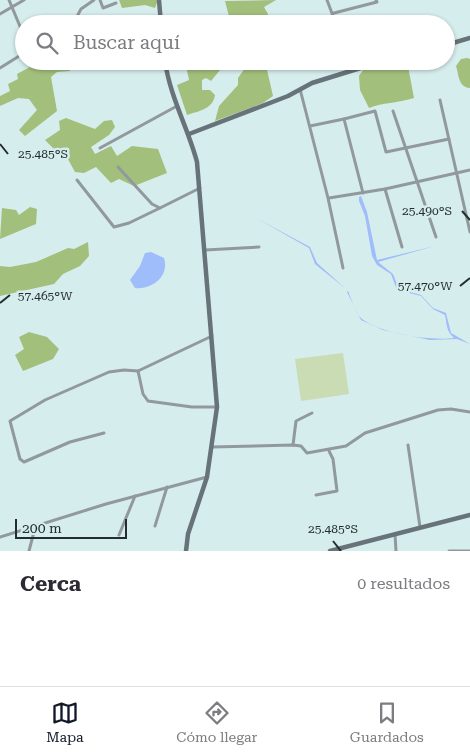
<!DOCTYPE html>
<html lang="es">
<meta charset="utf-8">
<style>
:root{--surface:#fff;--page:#f2f2f3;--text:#2b2b33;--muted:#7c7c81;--line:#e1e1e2;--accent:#111827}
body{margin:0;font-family:"Roboto Serif",serif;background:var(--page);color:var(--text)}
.scale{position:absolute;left:15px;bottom:12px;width:112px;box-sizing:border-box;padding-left:5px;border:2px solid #242d2d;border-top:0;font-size:14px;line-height:18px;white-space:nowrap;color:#242d2d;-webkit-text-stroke:4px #d6eded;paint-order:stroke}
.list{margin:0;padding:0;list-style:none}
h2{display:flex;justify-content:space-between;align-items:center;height:65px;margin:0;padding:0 20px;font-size:21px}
h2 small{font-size:16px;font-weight:400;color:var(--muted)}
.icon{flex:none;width:28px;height:28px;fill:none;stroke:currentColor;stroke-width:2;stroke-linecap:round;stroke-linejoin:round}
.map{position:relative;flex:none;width:470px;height:551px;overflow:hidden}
.search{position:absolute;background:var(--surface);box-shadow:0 1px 4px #0004;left:15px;right:15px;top:15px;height:55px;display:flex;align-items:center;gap:12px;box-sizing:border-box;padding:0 18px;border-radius:28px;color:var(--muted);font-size:19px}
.sheet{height:135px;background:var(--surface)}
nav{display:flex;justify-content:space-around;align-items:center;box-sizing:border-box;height:70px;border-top:1px solid var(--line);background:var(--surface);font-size:14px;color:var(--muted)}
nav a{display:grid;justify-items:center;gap:2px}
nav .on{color:var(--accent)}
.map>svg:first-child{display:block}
.green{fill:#c9dcb3}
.forest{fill:#a2bf7c}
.water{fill:#9fbcfb}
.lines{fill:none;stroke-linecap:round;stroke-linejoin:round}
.street{stroke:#91999d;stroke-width:3}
.secondary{stroke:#677379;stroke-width:4.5}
.ticks{fill:none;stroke:#242d2d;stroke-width:2}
.ticks-label{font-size:12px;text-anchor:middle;fill:#242d2d;stroke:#d6eded;stroke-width:5;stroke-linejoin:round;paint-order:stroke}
</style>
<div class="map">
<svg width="470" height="551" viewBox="0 0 470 551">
<rect width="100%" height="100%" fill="#d6eded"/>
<!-- green -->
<path class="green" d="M343 353 349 394 301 401 295 359Z"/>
<!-- forest -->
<g class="forest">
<path d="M119 0H158L155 8 145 5 122 8Z"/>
<path d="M276 0 264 7 268 14V20L264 22 255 19 256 24H231L225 1Z"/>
<path d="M467 58 470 59V88C458 87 459 75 456 66L461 59Z"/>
<path d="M41 61H69L70 71 57 72 51 77 57 111 25 136 19 130 37 110 29 99 18 98 0 106V96L10 91 8 84 18 79 17 74Z"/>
<path d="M185 61H240L220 70 211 81 206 78 202 80V90H210L215 95C213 109 199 111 187 115L177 85 189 80Z"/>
<path d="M250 61H265L273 96 263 103 215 121 219 106 238 85V78Z"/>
<path d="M407 61 414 98C399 103 385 102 369 108L360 90 359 76 363 70Z"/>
<path d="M66 118 95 129 104 121 112 120 115 127 109 135 91 147 95 154 111 146 117 156 132 146 158 149 167 173 134 186 119 179 111 183 96 167 84 173 75 172 63 150 54 149 45 140 60 130 59 121Z"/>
<path d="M30 207 37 209 36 224 0 239 2 208 16 210 19 215Z"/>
<path d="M88 242 89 256 80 266 63 274 54 284 0 296V266L10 267 36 262 68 248 74 249Z"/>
<path d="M29 332 47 337 59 349 53 359 23 371 15 355 24 349 19 337Z"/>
</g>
<!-- water -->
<g class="water">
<path d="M361 196 367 212 377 260 435 246 378 262 393 274 399 289 421 295 433 308 446 313 451 333 470 344 457 339 430 340 383 330 361 320 347 292 348 291C351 298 356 314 362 319 382 334 431 341 454 338 446 331 447 324 445 315L433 309 421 296 397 290 391 274 377 265 372 256 365 216 359 201V197Z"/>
<path d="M256 218 310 247 317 263 346 289 315 264 309 248Z"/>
<path d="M151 252 164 258C170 277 151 290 135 288L130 280 140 266 145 253Z"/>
</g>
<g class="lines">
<!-- street -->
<g class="street">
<path d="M9 0 24 36"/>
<path d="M100 0 103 8 116 3"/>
<path d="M327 0 336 24"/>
<path d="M334 13 377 2 376 0"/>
<path d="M0 14 24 0"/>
<path d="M73 24 81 9 94 0"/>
<path d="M347 61 350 70"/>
<path d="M0 68 24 53"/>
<path d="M300 89 328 198 343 268"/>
<path d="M440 100 470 232"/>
<path d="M393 111 436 237"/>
<path d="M310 126 344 119"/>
<path d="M100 148 177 106"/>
<path d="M118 167 152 204 160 208 200 188"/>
<path d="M77 180 114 227 129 223 160 208"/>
<path d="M385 189 402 247"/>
<path d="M363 193 344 119 375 111 386 152 449 139"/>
<path d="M329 198 385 189 470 170"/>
<path d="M205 250 259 247"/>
<path d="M138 371 143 394 148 401 192 407H217"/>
<path d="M104 433 70 442 24 462 20 459 10 421 45 400 109 372 124 370 138 371 212 336"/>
<path d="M293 445 296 421 312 413"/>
<path d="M408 445 420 527"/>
<path d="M212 447 293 445 301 446 307 453 346 446 365 433 438 410 451 409 470 412"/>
<path d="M316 495 337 491 333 459 329 451"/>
<path d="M155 526 167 487"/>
<path d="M395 534 396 551"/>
<path d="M119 535 135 496"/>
<path d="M0 537 106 504 207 477"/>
<path d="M29 551 35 528"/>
<path d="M449 551H470"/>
</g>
<!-- secondary -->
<g class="secondary">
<path d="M159 0 161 24"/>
<path d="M446 45 470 38"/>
<path d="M165 61C170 97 188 128 197 162L217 407 207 477 188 534 186 551"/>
<path d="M189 134 288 96 312 83 383 61"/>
<path d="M330 551 470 515"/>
</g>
</g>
<!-- ticks -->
<path class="ticks" d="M0 144 8 154M462 211 470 220M460 286 470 278M0 303 10 295M333 541 341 551"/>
<g class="ticks-label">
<text x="43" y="158">25.485°S</text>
<text x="427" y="215">25.490°S</text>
<text x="425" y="290">57.470°W</text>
<text x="45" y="300">57.465°W</text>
<text x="333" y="533">25.485°S</text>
</g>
</svg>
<div class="scale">200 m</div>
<div class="search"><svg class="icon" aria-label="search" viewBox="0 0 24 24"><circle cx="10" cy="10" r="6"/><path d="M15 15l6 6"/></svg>Buscar aquí</div>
</div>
<section class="sheet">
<h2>Cerca<small>0 resultados</small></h2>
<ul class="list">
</ul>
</section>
<nav>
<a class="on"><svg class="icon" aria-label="map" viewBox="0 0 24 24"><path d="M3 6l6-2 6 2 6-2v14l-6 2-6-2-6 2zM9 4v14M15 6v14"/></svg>Mapa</a>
<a><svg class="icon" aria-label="directions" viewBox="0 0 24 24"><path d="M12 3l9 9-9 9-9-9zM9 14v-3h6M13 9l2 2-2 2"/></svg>Cómo llegar</a>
<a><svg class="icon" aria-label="saved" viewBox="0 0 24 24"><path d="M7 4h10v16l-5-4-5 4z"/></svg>Guardados</a>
</nav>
